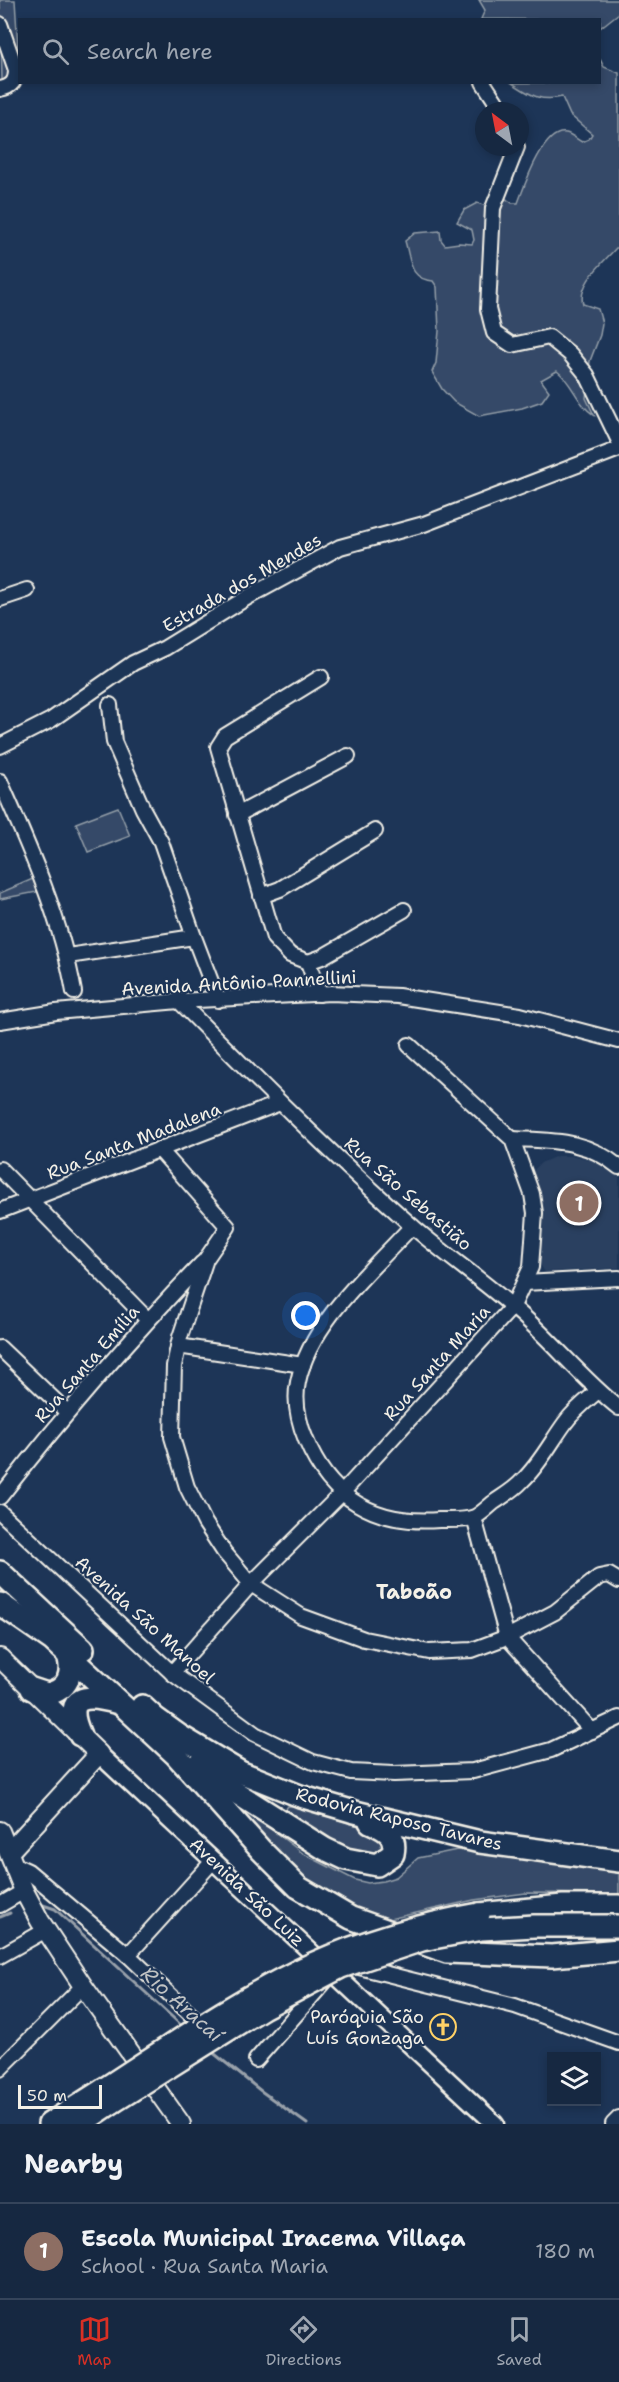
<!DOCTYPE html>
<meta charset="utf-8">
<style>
:root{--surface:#162841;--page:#23344c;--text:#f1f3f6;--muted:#9ea6b1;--line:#35445a;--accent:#d93025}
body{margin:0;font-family:"Shantell Sans",sans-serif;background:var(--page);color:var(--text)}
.controls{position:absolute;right:18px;bottom:18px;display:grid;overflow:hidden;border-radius:0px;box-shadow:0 3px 9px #0003}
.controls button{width:54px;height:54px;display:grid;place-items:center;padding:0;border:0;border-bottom:2px solid var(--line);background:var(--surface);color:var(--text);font:30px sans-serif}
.compass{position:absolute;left:475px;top:102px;width:54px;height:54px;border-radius:50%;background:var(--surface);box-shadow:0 3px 9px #0003;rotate:328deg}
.scale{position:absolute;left:18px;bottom:15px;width:84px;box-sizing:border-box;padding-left:6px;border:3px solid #f4f1e8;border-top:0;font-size:16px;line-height:21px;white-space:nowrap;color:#f4f1e8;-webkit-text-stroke:4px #1d3557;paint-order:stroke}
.you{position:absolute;left:306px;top:1316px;width:21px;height:21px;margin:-15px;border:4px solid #fff;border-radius:50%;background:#1a73e8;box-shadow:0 0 0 9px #1a73e833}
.badge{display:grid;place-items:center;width:39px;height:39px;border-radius:50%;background:var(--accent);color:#fff;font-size:20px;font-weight:700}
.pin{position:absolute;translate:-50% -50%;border:3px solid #fff;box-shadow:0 2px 6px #0006}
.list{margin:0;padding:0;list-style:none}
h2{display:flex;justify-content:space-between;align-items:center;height:78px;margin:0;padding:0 24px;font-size:26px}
h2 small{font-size:20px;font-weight:400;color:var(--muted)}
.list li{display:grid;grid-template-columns:39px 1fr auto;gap:18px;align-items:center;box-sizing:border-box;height:96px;padding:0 24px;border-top:2px solid var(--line)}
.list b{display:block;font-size:22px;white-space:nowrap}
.list p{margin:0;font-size:20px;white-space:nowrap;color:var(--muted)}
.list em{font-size:20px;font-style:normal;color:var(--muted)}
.icon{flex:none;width:33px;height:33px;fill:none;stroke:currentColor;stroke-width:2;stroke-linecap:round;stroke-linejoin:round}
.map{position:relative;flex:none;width:619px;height:2124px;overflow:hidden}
.search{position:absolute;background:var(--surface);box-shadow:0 3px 9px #0003;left:18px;right:18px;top:18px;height:66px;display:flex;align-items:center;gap:15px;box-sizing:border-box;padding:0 21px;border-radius:0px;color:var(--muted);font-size:22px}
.sheet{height:174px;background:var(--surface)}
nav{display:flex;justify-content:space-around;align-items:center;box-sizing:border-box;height:84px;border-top:2px solid var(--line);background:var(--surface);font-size:16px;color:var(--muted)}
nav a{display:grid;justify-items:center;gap:3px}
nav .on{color:var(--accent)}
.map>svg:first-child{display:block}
.built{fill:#2a4060}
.green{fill:#354a67;stroke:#949ea8;stroke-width:1.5}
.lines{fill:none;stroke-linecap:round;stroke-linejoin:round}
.stream{stroke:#9aa2ab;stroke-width:3}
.minor-casing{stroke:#f4f1e8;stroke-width:18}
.tertiary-casing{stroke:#f4f1e8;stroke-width:21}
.secondary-casing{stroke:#f4f1e8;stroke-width:22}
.primary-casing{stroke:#f4f1e8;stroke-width:26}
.trunk-casing{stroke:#f4f1e8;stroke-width:26}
.minor{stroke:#1d3557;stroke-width:14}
.tertiary{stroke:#1d3557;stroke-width:16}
.secondary{stroke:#1d3557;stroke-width:18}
.primary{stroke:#1d3557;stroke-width:21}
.trunk{stroke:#1d3557;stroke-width:21}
.trunk-bridge-casing{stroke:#f4f1e8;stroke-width:26;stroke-linecap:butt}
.trunk-bridge{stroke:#1d3557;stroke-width:21}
.labels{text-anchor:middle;stroke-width:4.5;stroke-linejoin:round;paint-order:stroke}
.street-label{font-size:18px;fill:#f4f1e8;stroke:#1d3557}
.poi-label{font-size:18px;fill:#f4f1e8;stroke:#1d3557;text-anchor:end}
.neighbourhood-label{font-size:20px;font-weight:bold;fill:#f4f1e8;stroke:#1d3557}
.water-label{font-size:20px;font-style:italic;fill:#c0c3c4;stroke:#1d3557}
</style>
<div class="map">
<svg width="619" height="2124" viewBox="0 0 619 2124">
<rect width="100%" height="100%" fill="#1d3557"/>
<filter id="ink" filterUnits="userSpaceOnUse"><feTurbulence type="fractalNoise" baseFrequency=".0167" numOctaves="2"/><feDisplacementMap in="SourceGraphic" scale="12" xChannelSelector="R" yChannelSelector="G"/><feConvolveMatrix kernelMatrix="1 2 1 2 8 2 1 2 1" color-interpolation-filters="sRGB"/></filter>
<g filter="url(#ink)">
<!-- built -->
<path class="built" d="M557 1156H574L593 1160 619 1173V1268L545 1272 538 1261 542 1217 534 1170 541 1163Z"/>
<!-- green -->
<g class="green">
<path d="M0 0H15L20 81 6 82 2 79Z"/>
<path d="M479 0H619V13L600 28V20L481 19 485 10Z"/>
<path d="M600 59 604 67 619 73V248H616C604 262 577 284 583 304L598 309 602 323 600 335 590 361 586 398 594 415C577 404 573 383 557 371L541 380 549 391 542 401 522 408 479 416 454 402 442 389 432 372 436 363 439 331 437 287 433 281C409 279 411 261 405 241L415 233 440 231 441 240 445 245 459 243 472 244 474 240 472 230 457 222 464 210 477 203 490 207 502 196 512 203H518C524 187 543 128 566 133 571 134 578 140 582 142L589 139 592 134 570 115 562 97C539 102 531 95 512 83L600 82Z"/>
<path d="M118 807 130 836 88 852 76 823Z"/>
<path d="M35 878 37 892 0 899V893Z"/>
<path d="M228 1801 260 1821 304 1854 355 1880 368 1883 383 1881 396 1877 418 1858 457 1850 619 1869V1894L526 1893 474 1900 376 1922 307 1881 288 1865Z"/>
<path d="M288 1806H294L372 1830 383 1836 388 1850 376 1857 346 1849 284 1811Z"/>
</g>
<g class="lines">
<!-- stream -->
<g class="stream">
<path d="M40 1904 55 1909 183 2027"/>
<path d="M0 1917 10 1913"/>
<path d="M211 2051 261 2091 307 2124"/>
</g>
<defs>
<g id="minor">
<path d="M0 24 16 70C16 82 11 87 0 89"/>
<path d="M483 82 502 111"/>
<path d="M517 147 493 208 488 309 494 333 512 345 549 337 570 354 587 375 619 441"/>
<path d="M0 599 27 590"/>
<path d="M110 705 114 742 143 809 161 842 194 937 218 1000"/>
<path d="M0 746 51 720 133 663 165 648 248 597 340 547 424 524 619 449"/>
<path d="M0 781C30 849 61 918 74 992"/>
<path d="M237 815 348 756"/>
<path d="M261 896 280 889 375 831"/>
<path d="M68 956 194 937"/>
<path d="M308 962 290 955 274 938 218 747 225 736 321 677"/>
<path d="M319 994 308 962 322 957 404 910"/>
<path d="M179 1001C255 1078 331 1154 411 1225 444 1254 481 1279 514 1308 551 1339 581 1378 619 1408"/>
<path d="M0 1021 56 1012 179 1001 331 993 398 996 520 1015 619 1041"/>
<path d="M512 1139C554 1141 585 1139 619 1167"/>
<path d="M159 1149 228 1227 206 1259 180 1337 174 1366 172 1437 187 1487 205 1523 224 1552 251 1584 301 1616 364 1639 429 1652 472 1650 507 1637 555 1612 599 1577 609 1575 619 1581"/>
<path d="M0 1169 148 1320"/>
<path d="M0 1211 280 1103"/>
<path d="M412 1226C372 1270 310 1322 298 1382 294 1401 299 1423 306 1440 330 1499 376 1525 439 1520 449 1520 466 1521 475 1517 481 1514 487 1508 493 1503 503 1496 514 1490 522 1481 540 1464 551 1442 565 1423 574 1410 586 1401 598 1391"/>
<path d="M524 1283 619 1278"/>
<path d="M178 1346 303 1365"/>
<path d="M0 1348 67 1412"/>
<path d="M0 1497C64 1415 130 1338 202 1263"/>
<path d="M0 1512 172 1673 255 1734 313 1762 351 1772 394 1774 473 1771 551 1750 619 1718"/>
<path d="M474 1518 507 1637 592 1731"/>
<path d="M172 1673 251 1584 342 1493 513 1306 531 1267 535 1213 532 1194 512 1139 409 1045"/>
<path d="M15 1865 28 1871 128 1955 206 2029"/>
<path d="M0 1905 24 1891"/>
<path d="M128 1955 214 1860"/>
<path d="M0 1956 46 1930"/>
<path d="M351 1965 515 2006 619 2043"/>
<path d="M256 2060 328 1978"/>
<path d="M0 2069 83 1986"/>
<path d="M613 2124 619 2118"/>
</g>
<path id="tertiary" d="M99 1754 495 2124"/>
<g id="secondary">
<path d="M0 1658 99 1754 10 1851"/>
<path d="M0 1831 24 1891 40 1921 83 1986 181 2124"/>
</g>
<g id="primary">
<path d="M0 1572 83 1649"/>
<path d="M0 1604 52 1640 176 1755 261 1850 298 1887 351 1918 447 1952 552 1956 619 1950"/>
<path d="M32 1689 47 1694C68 1690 74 1674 68 1655"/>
<path d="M142 1706 155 1718 180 1736 240 1772 300 1796 351 1811 480 1842 619 1861"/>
<path d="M80 1735C62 1694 87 1694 118 1703"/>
<path d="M194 1766 325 1849 346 1859 377 1865 393 1854C397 1834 386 1830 370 1822"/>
</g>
<g id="trunk">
<path d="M479 1914 563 1906H619"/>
<path d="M49 2124 104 2089"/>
<path d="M80 2124 113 2102"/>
</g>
</defs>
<!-- minor casing -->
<use href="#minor" class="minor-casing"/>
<!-- tertiary casing -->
<use href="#tertiary" class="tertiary-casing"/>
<!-- secondary casing -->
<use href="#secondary" class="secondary-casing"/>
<!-- primary casing -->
<use href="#primary" class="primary-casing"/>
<!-- trunk casing -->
<use href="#trunk" class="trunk-casing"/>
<!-- minor -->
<use href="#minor" class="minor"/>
<!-- tertiary -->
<use href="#tertiary" class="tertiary"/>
<!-- secondary -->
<use href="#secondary" class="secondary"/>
<!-- primary -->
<use href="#primary" class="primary"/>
<!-- trunk -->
<use href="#trunk" class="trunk"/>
<defs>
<g id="trunk-bridge">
<path d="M104 2089C172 2045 239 1998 312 1964 365 1940 422 1924 479 1914"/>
<path d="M113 2102 263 2008 341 1967 422 1940 482 1929 534 1926H619"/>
</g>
</defs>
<!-- trunk-bridge casing -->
<use href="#trunk-bridge" class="trunk-bridge-casing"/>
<!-- trunk-bridge -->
<use href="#trunk-bridge" class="trunk-bridge"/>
</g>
</g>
<!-- icons -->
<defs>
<symbol id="church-ring" viewBox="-11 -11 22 22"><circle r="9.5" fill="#1d3557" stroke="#ffd166" stroke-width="1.5"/><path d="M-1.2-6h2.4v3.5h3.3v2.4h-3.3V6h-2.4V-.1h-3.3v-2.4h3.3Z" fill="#ffd166"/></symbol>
</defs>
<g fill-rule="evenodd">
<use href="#church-ring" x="428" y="2012" width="30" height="30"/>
</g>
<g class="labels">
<!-- street labels -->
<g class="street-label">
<text transform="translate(242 583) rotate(-30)" y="6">Estrada dos Mendes</text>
<text transform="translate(239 983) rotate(-3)" y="6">Avenida Antônio Pannellini</text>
<text transform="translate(134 1141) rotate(-21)" y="6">Rua Santa Madalena</text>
<text transform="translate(408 1194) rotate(41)" y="6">Rua São Sebastião</text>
<text transform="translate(437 1363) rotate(-48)" y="6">Rua Santa Maria</text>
<text transform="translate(87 1364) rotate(-49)" y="6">Rua Santa Emília</text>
<text transform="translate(145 1620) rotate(42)" y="6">Avenida São Manoel</text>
<text transform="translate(399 1819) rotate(14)" y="6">Rodovia Raposo Tavares</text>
<text transform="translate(247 1892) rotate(43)" y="6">Avenida São Luiz</text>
</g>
<!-- poi labels -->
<g class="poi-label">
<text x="424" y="2023">Paróquia São<tspan x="424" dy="21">Luís Gonzaga</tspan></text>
</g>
<!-- neighbourhood labels -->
<g class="neighbourhood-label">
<text x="414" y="1599">Taboão</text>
</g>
<!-- water labels -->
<g class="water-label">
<text transform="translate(182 2004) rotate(42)" y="7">Rio Aracaí</text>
</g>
</g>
</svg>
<div class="controls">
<button><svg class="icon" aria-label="layers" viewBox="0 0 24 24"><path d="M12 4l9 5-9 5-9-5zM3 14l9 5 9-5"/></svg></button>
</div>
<svg class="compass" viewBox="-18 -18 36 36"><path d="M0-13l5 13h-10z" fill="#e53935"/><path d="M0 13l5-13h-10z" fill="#9ea6b1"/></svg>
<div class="scale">50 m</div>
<div class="you"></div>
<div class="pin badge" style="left:579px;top:1203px;background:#8d6e63">1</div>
<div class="search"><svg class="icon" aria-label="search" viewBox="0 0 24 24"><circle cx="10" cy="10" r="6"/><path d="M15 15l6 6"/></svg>Search here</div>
</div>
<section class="sheet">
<h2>Nearby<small></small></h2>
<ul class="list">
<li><span class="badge" style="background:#8d6e63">1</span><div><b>Escola Municipal Iracema Villaça</b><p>School · Rua Santa Maria</p></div><em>180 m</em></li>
</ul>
</section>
<nav>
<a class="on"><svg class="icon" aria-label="map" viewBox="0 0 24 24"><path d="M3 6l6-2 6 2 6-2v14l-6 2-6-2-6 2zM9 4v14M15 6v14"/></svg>Map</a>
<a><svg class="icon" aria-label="directions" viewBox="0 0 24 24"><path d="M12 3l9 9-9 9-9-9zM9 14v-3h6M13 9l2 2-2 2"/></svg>Directions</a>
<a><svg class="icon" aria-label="saved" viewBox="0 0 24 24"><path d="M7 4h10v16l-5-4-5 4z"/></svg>Saved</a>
</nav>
